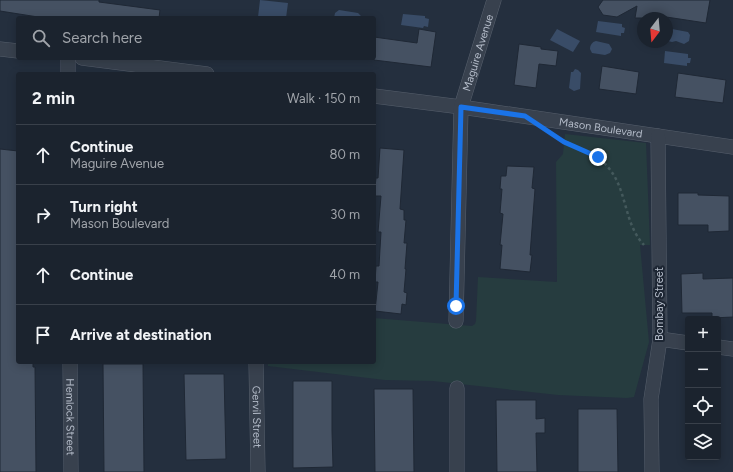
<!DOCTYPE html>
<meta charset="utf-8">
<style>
:root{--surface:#1b232e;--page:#282f3a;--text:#f1f3f6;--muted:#a0a4aa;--line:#39404a}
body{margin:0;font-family:Figtree,sans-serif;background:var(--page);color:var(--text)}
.controls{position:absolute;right:12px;bottom:12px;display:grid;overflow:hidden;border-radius:4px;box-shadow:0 2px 10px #0003}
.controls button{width:36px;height:36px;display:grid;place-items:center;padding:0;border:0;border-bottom:1px solid var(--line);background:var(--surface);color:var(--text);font:20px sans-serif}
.compass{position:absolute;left:637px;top:12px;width:36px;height:36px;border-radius:50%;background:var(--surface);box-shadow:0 2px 10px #0003;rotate:196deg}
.stop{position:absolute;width:12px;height:12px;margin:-9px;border:3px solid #1a73e8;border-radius:50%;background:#fff}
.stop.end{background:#1a73e8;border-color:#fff;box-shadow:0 1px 4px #0008}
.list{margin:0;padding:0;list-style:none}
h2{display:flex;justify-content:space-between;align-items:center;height:52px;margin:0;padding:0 16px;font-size:17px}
h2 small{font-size:13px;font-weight:400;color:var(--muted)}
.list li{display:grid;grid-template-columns:26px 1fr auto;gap:12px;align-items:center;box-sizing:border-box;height:60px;padding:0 16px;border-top:1px solid var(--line)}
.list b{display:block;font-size:15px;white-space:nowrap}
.list p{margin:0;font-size:13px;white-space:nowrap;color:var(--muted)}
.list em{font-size:13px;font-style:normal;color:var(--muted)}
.icon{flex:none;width:22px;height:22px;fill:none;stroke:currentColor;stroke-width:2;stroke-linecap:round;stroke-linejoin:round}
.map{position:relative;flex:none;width:733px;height:472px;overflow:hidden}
.search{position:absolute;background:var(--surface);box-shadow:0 2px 10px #0003;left:16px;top:16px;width:360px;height:44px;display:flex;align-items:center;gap:10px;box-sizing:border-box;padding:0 14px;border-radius:4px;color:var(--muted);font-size:15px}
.panel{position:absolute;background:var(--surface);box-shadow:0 2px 10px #0003;left:16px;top:72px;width:360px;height:292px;border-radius:4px}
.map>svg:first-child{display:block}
.green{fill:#263c3f}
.water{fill:#394c67}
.building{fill:#455162;stroke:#1f2835}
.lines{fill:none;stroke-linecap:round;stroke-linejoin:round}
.street-casing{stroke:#565f6c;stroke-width:15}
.path{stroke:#44595c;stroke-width:2.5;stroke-dasharray:3 3;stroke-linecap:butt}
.street{stroke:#38414e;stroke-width:14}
.route{stroke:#1a73e8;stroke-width:5}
.labels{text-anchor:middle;stroke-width:4;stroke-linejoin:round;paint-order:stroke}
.street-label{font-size:11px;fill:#b4bcc9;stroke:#1d2633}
</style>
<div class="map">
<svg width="733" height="472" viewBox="0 0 733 472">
<rect width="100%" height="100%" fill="#242f3e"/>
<!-- green -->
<path class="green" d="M565 134 646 143 650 245H640L649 342 634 397 627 398 558 395 433 381 385 380 268 366V362H374V318L472 326 475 324 476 321 478 277 557 282 556 162 563 154Z"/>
<!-- water -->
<g class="water">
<path d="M260 0 288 3 286 18 267 16 266 18 258 17Z"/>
<path d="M339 10 358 13 361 16 364 18H334L335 13Z"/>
<path d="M403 14 425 16V18L429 19 428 27 424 26 423 28 401 25Z"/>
<path d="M598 21 622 24V27L625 28 624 33H621V36L596 32Z"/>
<path d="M557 29 580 41 573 52 550 40Z"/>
<path d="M672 29 688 32 690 35 689 41 684 44 676 41 672 42 668 41 667 31Z"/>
<path d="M596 41 609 44 612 49 610 53 605 55 592 53 590 49C590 45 592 42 596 41Z"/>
<path d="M665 51 688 54V58H691L690 63H687V66L664 63Z"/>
<path d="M575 69 578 70 581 73 580 89 574 91 569 88 571 72H573Z"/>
</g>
<!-- building -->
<g class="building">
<path d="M0 0H99V2L160 10 159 18H38V17L0 11Z"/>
<path d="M603 0H710L706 23 653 15 654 18H635L637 6 617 17 603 15 598 7Z"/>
<path d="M419 29 436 32 431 67 374 60V37L417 43Z"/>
<path d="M519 44 541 47V49L558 51 556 66 539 64 536 88 514 85Z"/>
<path d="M602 66 639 72 636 94 599 89Z"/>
<path d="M678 73 726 80 723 103 675 97Z"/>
<path d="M380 148 404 150 400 209 404 210V220H406L404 243H407L405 269H406L404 292 407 293 406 305 402 304 401 314 375 311 378 282H375L376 266H379L381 232H378L381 196H374L376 178H378Z"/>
<path d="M0 149 18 151V362H33V367H35L36 472H0Z"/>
<path d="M507 166 534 167 532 188 535 189 530 255H532L530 272 500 269 502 245H500L503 214 500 213 502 189H500L501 176H506Z"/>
<path d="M678 193H698V195L729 196V231L708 232V225H678Z"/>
<path d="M703 273V279L733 278V317L712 318V313H682L681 274Z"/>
<path d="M103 364H143L144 472H104Z"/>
<path d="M184 374H224L226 459 186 460Z"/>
<path d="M293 381H332V431L333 467 293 468Z"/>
<path d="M374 389H413L414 472H375Z"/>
<path d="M496 400H536V419L545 418V433H536L537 472H497Z"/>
<path d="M578 409H617L618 472H578Z"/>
</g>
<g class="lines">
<defs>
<g id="street">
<path d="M0 49 18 51"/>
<path d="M82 58 207 74"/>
<path d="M68 74V58"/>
<path id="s1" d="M374 96 461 107 733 147"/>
<path id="s2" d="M456 321 461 107 494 0"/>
<path d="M660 339 688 343"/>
<path d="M718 347 733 349"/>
<path id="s3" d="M70 362 71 472"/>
<path id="s4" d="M256 362 258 472"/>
<path d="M457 388V472"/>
<path d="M652 472 651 399 660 339 658 136"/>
</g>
</defs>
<!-- street casing -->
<use href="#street" class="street-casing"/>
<!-- path -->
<path class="path" d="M557 137C573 147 594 151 607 166 628 189 623 223 644 245"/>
<!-- street -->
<use href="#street" class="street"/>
</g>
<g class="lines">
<!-- route -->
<path class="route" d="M456 306 461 107 525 116 564 142 598 157"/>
</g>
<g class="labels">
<!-- street labels -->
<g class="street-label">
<text dy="4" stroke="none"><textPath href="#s2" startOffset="271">Maguire Avenue</textPath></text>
<text dy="4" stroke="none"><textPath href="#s1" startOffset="229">Mason Boulevard</textPath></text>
<text transform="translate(659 304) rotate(-90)" y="4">Bombay Street</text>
<text dy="4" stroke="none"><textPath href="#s3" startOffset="55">Hemlock Street</textPath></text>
<text dy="4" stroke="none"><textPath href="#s4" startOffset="55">Gervil Street</textPath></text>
</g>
</g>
</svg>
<div class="controls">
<button>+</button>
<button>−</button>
<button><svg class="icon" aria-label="locate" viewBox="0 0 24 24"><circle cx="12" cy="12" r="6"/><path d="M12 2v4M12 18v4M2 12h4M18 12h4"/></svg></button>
<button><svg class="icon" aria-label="layers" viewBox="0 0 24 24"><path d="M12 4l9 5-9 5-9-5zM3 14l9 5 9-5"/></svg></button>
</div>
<svg class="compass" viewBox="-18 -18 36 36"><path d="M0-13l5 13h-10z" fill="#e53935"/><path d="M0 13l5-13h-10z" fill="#a0a4aa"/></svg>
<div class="stop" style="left:456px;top:306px"></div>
<div class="stop end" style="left:598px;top:157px"></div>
<div class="search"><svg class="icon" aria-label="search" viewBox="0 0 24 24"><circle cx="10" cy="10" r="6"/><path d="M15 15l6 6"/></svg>Search here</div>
<section class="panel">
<h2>2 min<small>Walk · 150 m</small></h2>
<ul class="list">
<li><svg class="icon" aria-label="ahead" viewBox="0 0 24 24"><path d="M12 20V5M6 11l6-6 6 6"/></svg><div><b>Continue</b><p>Maguire Avenue</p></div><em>80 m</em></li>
<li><svg class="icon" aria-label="right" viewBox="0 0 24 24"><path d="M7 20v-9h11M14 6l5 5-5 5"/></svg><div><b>Turn right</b><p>Mason Boulevard</p></div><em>30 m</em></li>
<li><svg class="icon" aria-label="ahead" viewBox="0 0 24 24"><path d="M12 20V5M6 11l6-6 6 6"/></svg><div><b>Continue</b></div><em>40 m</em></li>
<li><svg class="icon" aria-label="arrive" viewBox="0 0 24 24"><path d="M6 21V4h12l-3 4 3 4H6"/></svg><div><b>Arrive at destination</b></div></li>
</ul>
</section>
</div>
